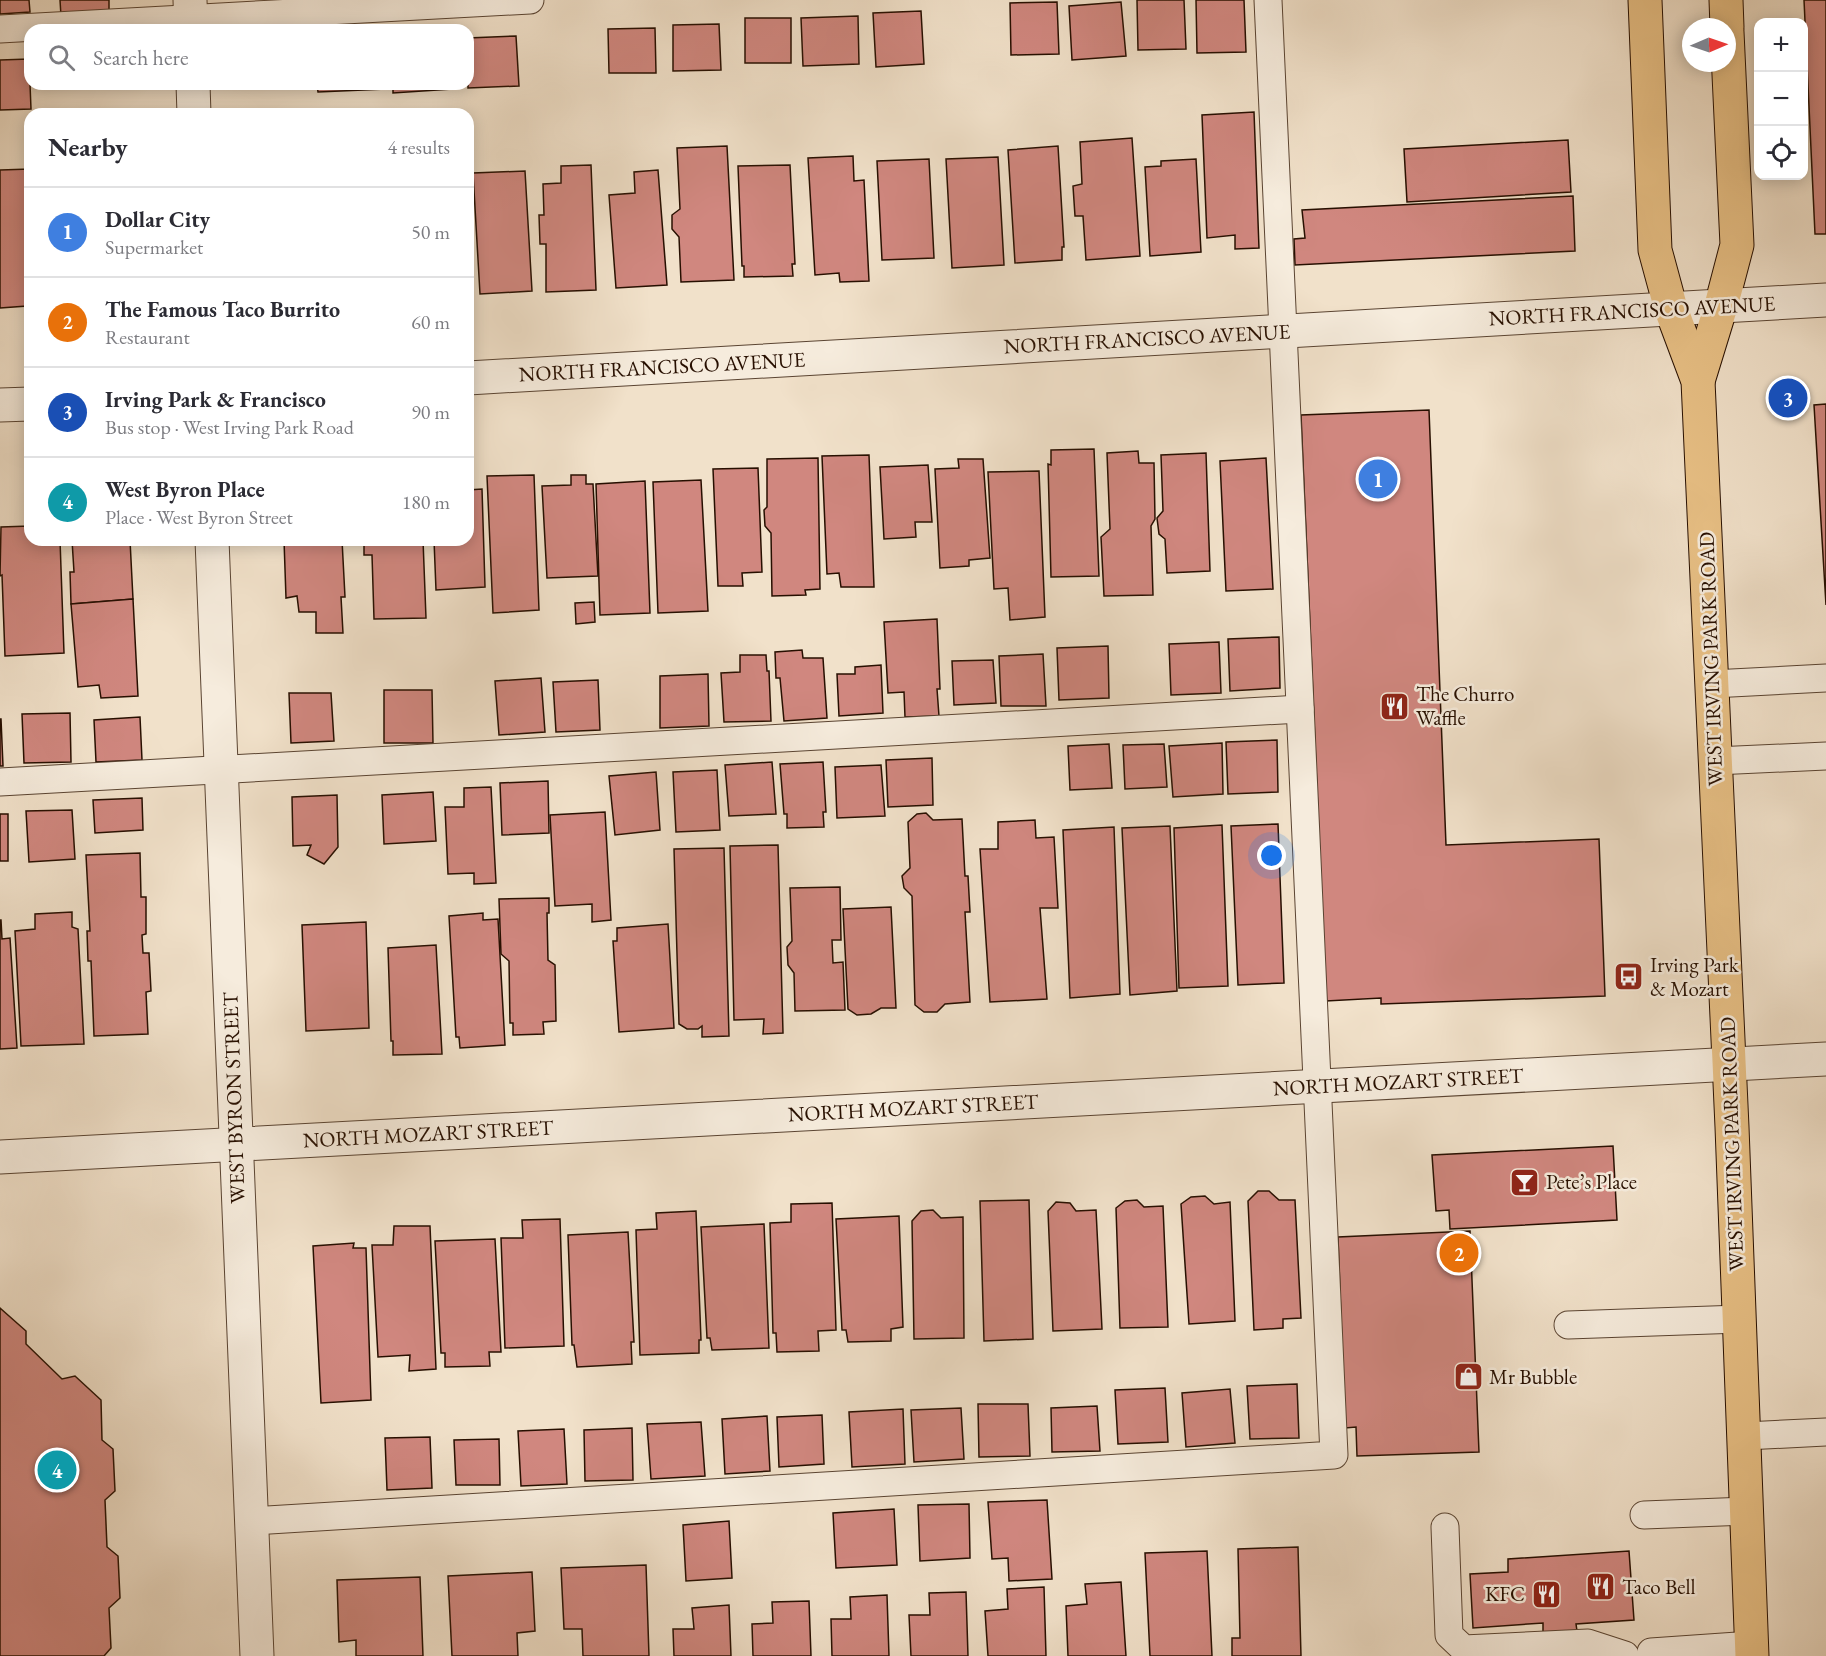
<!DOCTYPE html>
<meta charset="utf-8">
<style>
:root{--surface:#fff;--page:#f2f2f3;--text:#2b2b33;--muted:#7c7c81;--line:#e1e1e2;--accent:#d93025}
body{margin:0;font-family:"EB Garamond",serif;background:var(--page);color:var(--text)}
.controls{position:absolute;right:18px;top:18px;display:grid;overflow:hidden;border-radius:12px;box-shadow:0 3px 15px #0003}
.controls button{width:54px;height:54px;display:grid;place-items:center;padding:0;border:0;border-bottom:2px solid var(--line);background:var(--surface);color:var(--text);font:30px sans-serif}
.compass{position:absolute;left:1682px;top:18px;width:54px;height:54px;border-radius:50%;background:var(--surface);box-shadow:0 3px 15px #0003;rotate:88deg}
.you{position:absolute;left:1272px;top:856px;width:21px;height:21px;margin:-15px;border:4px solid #fff;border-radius:50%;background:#1a73e8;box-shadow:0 0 0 9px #1a73e833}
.badge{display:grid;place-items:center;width:39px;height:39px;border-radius:50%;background:var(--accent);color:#fff;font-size:20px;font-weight:700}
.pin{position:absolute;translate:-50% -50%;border:3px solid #fff;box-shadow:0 2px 6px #0006}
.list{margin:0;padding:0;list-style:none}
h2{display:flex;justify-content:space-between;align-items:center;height:78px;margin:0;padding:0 24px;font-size:26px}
h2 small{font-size:20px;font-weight:400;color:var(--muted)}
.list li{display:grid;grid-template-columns:39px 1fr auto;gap:18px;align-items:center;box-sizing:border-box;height:90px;padding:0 24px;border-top:2px solid var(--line)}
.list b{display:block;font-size:22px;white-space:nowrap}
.list p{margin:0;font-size:20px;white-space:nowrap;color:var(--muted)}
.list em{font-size:20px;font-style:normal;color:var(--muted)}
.icon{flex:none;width:33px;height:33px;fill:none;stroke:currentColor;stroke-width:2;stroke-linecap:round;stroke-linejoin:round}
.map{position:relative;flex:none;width:1826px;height:1656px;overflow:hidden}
.search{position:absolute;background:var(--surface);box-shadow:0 3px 15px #0003;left:24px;top:24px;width:450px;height:66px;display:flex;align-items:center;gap:15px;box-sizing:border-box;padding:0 21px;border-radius:18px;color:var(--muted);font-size:22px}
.panel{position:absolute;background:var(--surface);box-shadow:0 3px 15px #0003;left:24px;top:108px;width:450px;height:438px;border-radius:18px}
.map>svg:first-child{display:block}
.building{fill:#d0877f;stroke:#270f00;stroke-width:1.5}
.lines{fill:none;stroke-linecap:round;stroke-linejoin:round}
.service-casing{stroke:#5a4432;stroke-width:29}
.minor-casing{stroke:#5a4432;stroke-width:35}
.primary-casing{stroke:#270f00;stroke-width:35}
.service{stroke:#f6ecdd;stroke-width:27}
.minor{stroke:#f6ecdd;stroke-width:33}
.primary{stroke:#e8c085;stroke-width:33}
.labels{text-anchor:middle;stroke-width:5;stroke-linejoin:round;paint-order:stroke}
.street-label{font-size:21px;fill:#270f00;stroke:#f6ecdd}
.poi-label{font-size:21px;fill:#270f00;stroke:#f6ecdd;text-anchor:start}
</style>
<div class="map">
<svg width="1826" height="1656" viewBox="0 0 1826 1656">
<rect width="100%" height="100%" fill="#f1e1ca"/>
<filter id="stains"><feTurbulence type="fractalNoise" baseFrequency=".00333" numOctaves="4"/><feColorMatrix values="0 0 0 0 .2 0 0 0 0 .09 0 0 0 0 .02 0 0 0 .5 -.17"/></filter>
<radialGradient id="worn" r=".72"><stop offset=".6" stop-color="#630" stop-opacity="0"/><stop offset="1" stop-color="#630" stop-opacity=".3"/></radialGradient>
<!-- building -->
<g class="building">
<path d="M0 0H29L30 12 0 14Z"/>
<path d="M60 0H109V13L61 16Z"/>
<path d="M1137 0H1184L1186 49 1138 50Z"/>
<path d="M1196 0H1244L1246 52 1197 53Z"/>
<path d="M1804 0H1826V234H1815Z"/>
<path d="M1057 2 1059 54 1011 55 1010 3Z"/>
<path d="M1121 2 1126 56 1072 60 1069 6Z"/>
<path d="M921 11 924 64 876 67 873 13Z"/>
<path d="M858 16 859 64 803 66 801 18Z"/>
<rect x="745" y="18" width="46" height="45"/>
<path d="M719 24 721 70 673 71V25Z"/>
<path d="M655 28 656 73H609L608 29Z"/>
<path d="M516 36 519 86 468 88V38Z"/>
<path d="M29 59 31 109 0 110V60Z"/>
<path d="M264 84H310V85L264 88Z"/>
<path d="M317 84H386V89L318 92Z"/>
<path d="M393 84H452V89L393 93Z"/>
<path d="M1254 112 1259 248 1235 249V235L1207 238 1202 115Z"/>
<path d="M1132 138 1140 256 1086 260 1083 216H1075L1073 186 1082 184 1080 142Z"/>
<path d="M1568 140 1571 192 1407 202 1404 149Z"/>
<path d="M727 146 734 280 681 282 679 237 672 229V215L680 209 677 148Z"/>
<path d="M1058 146 1064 247H1062V260L1015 263 1008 150Z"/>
<path d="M853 156 854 181 864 180 869 281 840 282 839 273 815 275 808 158Z"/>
<path d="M998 157 1004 265 952 268 946 159Z"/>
<path d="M929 159 934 258 882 260 877 161Z"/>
<path d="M1196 159 1201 252 1150 256 1145 167 1161 166V161Z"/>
<path d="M591 165 596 290 546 292V244H540L539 215H544L543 184 561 183V166Z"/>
<path d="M790 165 795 264H792L793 276 744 277V266H742L738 166Z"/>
<path d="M30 169V293H27V306L0 308V170Z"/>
<path d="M658 170 667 285 616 288 609 195 635 193 634 172Z"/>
<path d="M525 171 532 291 480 294 473 173Z"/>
<path d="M1573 196 1575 251 1295 265 1294 239 1305 238 1302 210Z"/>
<path d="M1826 404V605L1814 405Z"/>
<path d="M1429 410 1446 845 1599 839 1605 996 1381 1004V998L1326 1001 1301 415Z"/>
<path d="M1094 449 1099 576 1051 577 1048 464 1051 465V450Z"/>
<path d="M1138 451 1139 463H1154L1155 519 1151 526 1153 595 1104 596 1101 537 1110 529 1107 453Z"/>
<path d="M1206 453 1210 571 1167 573 1165 539 1159 534 1157 518 1163 511 1161 455Z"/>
<path d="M869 455 874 587H841L839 573 827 574 822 456Z"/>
<path d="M818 458 820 589 805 590 806 595 772 596 771 533 765 526 764 510 767 507V459Z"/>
<path d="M1266 458 1273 589 1226 591 1220 461Z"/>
<path d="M958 459H983L990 558 969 560V566L940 568 935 469 959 468Z"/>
<path d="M928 465 932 522H915L916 537 884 539 880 467Z"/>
<path d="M758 468 762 572 742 573 743 586H718L713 469Z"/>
<path d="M1039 471 1045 617 1010 620 1008 588 994 589 988 472Z"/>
<path d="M534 475 539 610 493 613 487 476Z"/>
<path d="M571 475H586V484H593L598 576 547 578 542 486 571 485Z"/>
<path d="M701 480 708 611 658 613 653 482Z"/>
<path d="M645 481 650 613 600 615 596 484Z"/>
<path d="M482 489 485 587 436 590 434 540H468V490Z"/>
<path d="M30 526V540H60L64 653 5 656 2 575 0 576 1 527Z"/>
<path d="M72 540H130L133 599 71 604 70 572H74Z"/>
<path d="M284 540H342L345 597H341L343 633H316V612H299L297 596 286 598Z"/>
<path d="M364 540H423L426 618 374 619 372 555H364Z"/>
<path d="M133 599 138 696 101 698 99 685 78 687 71 604Z"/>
<path d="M594 602 595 622 576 624 575 603Z"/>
<path d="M937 619 940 689H937L939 716 905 717 904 692 888 693 884 622Z"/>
<path d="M1279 637 1280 688 1230 691 1228 639Z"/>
<path d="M1219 642 1221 693 1171 695 1169 644Z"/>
<path d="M1108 646 1109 698 1059 700 1057 648Z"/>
<path d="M802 650 803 658H823L827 718 784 721 780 678H776L775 652Z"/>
<path d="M1043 654 1046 706H1001L999 656Z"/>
<path d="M740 655H766L767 671H769L771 721 724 722 721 673 740 672Z"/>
<path d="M993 660 996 703 954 705 952 661Z"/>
<path d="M881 665 883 713 839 716 837 674H855V667Z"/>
<path d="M708 674 709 726 660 728V676Z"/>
<path d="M541 678 545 732 499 735 495 681Z"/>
<path d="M598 680 600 730 556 732 553 682Z"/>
<path d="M384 690H432L433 743H384Z"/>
<path d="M289 693H331L334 741 291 743Z"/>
<path d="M70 713 71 762 24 763 22 714Z"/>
<path d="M140 717 142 760 96 762 94 720Z"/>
<path d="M0 719H1L3 766H0Z"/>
<path d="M1277 740 1278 792 1228 794 1226 742Z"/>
<path d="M1222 743 1223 794 1173 797 1169 746Z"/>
<path d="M1109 744 1112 788 1070 790 1068 746Z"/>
<path d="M1164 744 1167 787 1125 789 1123 745Z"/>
<path d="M932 758 933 805 888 807 886 760Z"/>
<path d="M772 762 776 814 729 816 725 765Z"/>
<path d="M823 762 826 812H823L824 827 787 828V814H784L780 764Z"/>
<path d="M881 765 885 816 837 818 835 767Z"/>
<path d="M717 770 720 830 676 832 673 772Z"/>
<path d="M656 772 660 830 615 835 609 776Z"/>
<path d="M548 781 549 833 502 835 500 783Z"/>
<path d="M491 787 496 883 474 884V873L448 874 445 807H464V788Z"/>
<path d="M433 792 436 841 384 844 382 795Z"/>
<path d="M337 795 338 847 324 864 307 855 311 845 293 846 292 797Z"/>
<path d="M142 798 143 830 95 833 93 800Z"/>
<path d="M72 810 75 859 29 862 26 811Z"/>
<path d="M605 812 611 920 592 922V904L555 906 550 815Z"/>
<path d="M926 813 933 820 962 819 965 876H968L970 912H965L970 1002 945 1004 937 1012H924L915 1005 912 896 904 888 902 876 910 868 908 822 917 814Z"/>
<rect x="0" y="814" width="8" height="47"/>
<path d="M1035 820 1036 838 1054 837 1058 908H1040L1047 999 990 1002 980 849H998V822Z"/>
<path d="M1278 824 1284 983 1238 985 1231 826Z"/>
<path d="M1222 825 1228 986 1179 988 1174 828Z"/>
<path d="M1170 826 1177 991 1130 995 1122 828Z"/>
<path d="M1114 827 1120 994 1070 998 1063 830Z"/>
<path d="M778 845 783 1033 763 1034 764 1019 734 1020 730 846Z"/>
<path d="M724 848 729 1036 702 1037V1026L698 1029H687L679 1024 674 849Z"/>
<path d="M140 853 141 897H146V934L142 935 143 953H149L151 991 146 992 148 1034 94 1036 91 961H88L87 931H90L86 855Z"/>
<path d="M840 887 841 940H832L833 963 843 962 845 1010 795 1011 794 973 788 965 787 947 792 941 790 888Z"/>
<path d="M549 898V913H547L548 960 555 965 556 1021 543 1022 544 1034 513 1035V1023H510L509 961 501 954 499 899Z"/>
<path d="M891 907 896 1008H881L871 1014 857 1015 848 1009 843 909Z"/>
<path d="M72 912V927L78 929 84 1044 21 1046 15 931 35 929V914Z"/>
<path d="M483 913V920L498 919 505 1045 460 1048 459 1037H456L449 916Z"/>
<path d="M0 920H1L2 939 10 938 17 1048 0 1049Z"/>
<path d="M366 922 369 1028 306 1031 302 925Z"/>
<path d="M668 924 674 1028 619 1032 613 941H617V928Z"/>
<path d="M436 945 442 1054 393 1055V1041H391L388 948Z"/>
<path d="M1613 1146 1617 1220 1450 1229 1449 1210 1436 1211 1432 1155Z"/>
<path d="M1258 1191H1269L1279 1200H1295L1301 1318 1283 1319V1328L1254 1330 1248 1201Z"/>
<path d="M1205 1196 1214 1204 1230 1202 1235 1321 1189 1324 1181 1204 1191 1197Z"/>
<path d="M1029 1200 1033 1339 984 1341 980 1201Z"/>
<path d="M1137 1200 1144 1207 1163 1206 1168 1327 1120 1328 1116 1208 1125 1201Z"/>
<path d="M1056 1202 1070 1203 1076 1211 1096 1210 1102 1329 1053 1331 1048 1211Z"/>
<path d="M832 1203 836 1330 818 1331 819 1351 777 1352 776 1333H773L770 1223 791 1222V1204Z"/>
<path d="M933 1210 941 1218 963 1217 964 1338 914 1339 912 1221 921 1211Z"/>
<path d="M696 1211 701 1340H699V1353L640 1355 636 1230 657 1229 656 1213Z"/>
<path d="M899 1216 903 1327 891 1329V1341L848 1342 846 1330H842L836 1219Z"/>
<path d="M560 1219 564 1346 505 1348 501 1238H523L522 1220Z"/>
<path d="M764 1224 769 1348 712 1350 710 1338H707L701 1227Z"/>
<path d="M394 1226H430L436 1369 409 1371 410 1355 378 1357 372 1245H393Z"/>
<path d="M1470 1231 1479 1452 1357 1456 1356 1427 1345 1428 1338 1237Z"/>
<path d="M628 1232 634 1342H631L632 1364 577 1367 574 1345H572L568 1235Z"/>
<path d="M495 1239 501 1352H489L490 1366 445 1367V1353H441L435 1241Z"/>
<path d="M354 1243 353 1248H366L371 1400 321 1403 313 1246Z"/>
<path d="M0 1308 26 1331V1344L62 1379 75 1376 101 1400 102 1440 113 1449 115 1491 105 1500 107 1547 118 1556 120 1598 109 1608 111 1648 104 1656H0Z"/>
<path d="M1297 1384 1299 1438 1250 1439 1247 1386Z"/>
<path d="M1165 1388 1168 1442 1118 1444 1115 1390Z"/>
<path d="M1230 1389 1235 1443 1186 1447 1182 1393Z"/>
<path d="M978 1404H1028L1030 1456 979 1457Z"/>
<path d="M1097 1406 1100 1451 1052 1452 1051 1408Z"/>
<path d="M961 1408 964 1459 914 1462 911 1410Z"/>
<path d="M903 1409 905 1464 852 1467 849 1412Z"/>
<path d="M822 1415 824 1464 779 1467 777 1417Z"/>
<path d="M767 1416 770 1471 725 1474 722 1419Z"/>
<path d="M701 1422 705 1476 651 1479 647 1424Z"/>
<path d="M632 1428 633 1480 585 1481 584 1430Z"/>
<path d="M564 1429 567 1484 521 1486 518 1431Z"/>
<path d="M430 1437 432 1488 387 1490 385 1438Z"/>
<path d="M499 1439 500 1485H456L454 1440Z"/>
<path d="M1047 1500 1052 1579 1009 1581 1008 1558 992 1559 988 1502Z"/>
<path d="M969 1504 970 1558 920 1561 918 1505Z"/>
<path d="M894 1509 897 1565 836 1568 833 1513Z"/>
<path d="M729 1521 732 1578 686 1581 683 1525Z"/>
<path d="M1298 1547 1301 1656H1232V1638H1240L1238 1549Z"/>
<path d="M1207 1551 1212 1656H1150L1145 1553Z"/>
<path d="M1629 1551 1634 1620 1576 1624 1577 1631 1543 1632V1623L1473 1628 1470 1574 1508 1572V1559Z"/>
<path d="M646 1565 649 1656H583L582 1629H564L561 1568Z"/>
<path d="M532 1572 535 1631 517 1633 518 1656H452L448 1576Z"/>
<path d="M420 1577 423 1656H356V1640L339 1642 337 1580Z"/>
<path d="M1121 1582 1126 1656H1068L1066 1606 1087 1604 1085 1584Z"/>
<path d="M1044 1587 1046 1656H988L985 1611 1008 1609 1007 1589Z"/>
<path d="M966 1592 968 1656H911L909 1615H930L929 1593Z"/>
<path d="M887 1595 889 1656H832L831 1619H851L850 1597Z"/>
<path d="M809 1601 811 1656H753L752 1624 773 1623 772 1602Z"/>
<path d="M729 1605 731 1656H674L673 1629H694L692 1608Z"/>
</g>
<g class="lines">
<defs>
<g id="service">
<path d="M0 29 530 0"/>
<path d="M1712 684 1826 678"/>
<path d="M1715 761 1826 756"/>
<path d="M0 782 1300 709"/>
<path d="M1568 1325 1740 1319"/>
<path d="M1745 1436 1826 1432"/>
<path d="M1644 1515 1747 1511"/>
<path d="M252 1521 1334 1455 1268 0"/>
<path d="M1445 1527 1449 1635 1464 1649 1588 1643 1625 1655"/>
<path d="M1651 1652 1752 1645"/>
</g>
<g id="minor">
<path d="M190 0 191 30"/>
<path d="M193 84 194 114"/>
<path d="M468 378 1826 300"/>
<path d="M0 405 30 404"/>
<path d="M212 540 257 1656"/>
<path d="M0 1157 1826 1059"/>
</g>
<g id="primary">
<path d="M1645 0 1655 250 1671 309 1698 381 1732 1127 1752 1656"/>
<path d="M1726 0 1727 27"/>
<path d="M1698 381 1721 306 1737 245 1727 32"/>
</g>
</defs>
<!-- service casing -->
<use href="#service" class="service-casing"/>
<!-- minor casing -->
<use href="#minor" class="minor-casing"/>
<!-- primary casing -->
<use href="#primary" class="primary-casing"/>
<!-- service -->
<use href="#service" class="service"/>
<!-- minor -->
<use href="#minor" class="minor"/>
<!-- primary -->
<use href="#primary" class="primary"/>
</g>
<!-- icons -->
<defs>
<symbol id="restaurant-square" viewBox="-11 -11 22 22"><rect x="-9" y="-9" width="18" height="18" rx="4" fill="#8f2418" stroke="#f6ecdd"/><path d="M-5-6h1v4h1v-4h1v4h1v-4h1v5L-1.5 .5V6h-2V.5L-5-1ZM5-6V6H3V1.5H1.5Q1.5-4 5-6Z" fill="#fff"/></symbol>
<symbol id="bus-square" viewBox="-11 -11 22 22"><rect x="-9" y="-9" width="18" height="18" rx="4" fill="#8f2418" stroke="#f6ecdd"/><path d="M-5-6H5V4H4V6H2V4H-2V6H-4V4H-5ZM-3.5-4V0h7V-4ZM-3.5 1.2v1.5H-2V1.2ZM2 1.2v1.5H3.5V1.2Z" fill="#fff"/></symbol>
<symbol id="bar-square" viewBox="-11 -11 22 22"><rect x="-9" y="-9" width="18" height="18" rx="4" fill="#8f2418" stroke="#f6ecdd"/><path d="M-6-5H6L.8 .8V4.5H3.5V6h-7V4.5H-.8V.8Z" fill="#fff"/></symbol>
<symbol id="shop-square" viewBox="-11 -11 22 22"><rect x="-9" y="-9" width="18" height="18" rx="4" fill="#8f2418" stroke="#f6ecdd"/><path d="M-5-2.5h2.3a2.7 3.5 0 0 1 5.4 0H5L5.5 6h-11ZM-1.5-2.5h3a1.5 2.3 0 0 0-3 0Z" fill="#fff"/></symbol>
</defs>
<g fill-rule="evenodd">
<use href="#restaurant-square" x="1378" y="690" width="33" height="33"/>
<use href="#bus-square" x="1612" y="960" width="33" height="33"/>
<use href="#bar-square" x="1508" y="1166" width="33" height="33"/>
<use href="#shop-square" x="1452" y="1360" width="33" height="33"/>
<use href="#restaurant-square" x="1584" y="1570" width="33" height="33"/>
<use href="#restaurant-square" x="1530" y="1578" width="33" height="33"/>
</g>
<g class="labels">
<!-- street labels -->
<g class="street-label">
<text transform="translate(1632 311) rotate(-3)" y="7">NORTH FRANCISCO AVENUE</text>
<text transform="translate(1147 339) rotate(-3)" y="7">NORTH FRANCISCO AVENUE</text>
<text transform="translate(662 367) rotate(-3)" y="7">NORTH FRANCISCO AVENUE</text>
<text transform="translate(1711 659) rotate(-92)" y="7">WEST IRVING PARK ROAD</text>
<text transform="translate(1398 1082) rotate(-3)" y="7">NORTH MOZART STREET</text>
<text transform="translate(234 1098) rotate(-92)" y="7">WEST BYRON STREET</text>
<text transform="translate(913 1108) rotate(-3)" y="7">NORTH MOZART STREET</text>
<text transform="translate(428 1134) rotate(-3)" y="7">NORTH MOZART STREET</text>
<text transform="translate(1732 1144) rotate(-92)" y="7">WEST IRVING PARK ROAD</text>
</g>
<!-- poi labels -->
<g class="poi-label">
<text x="1416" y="701">The Churro<tspan x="1416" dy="24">Waffle</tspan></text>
<text x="1650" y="972">Irving Park<tspan x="1650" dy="24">&amp; Mozart</tspan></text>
<text x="1546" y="1189">Pete’s Place</text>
<text x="1489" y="1384">Mr Bubble</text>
<text x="1622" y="1594">Taco Bell</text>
<text x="1525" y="1601" text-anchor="end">KFC</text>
</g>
</g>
<rect width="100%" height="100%" filter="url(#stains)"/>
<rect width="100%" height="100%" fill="url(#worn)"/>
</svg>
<div class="controls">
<button>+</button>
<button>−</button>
<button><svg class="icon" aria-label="locate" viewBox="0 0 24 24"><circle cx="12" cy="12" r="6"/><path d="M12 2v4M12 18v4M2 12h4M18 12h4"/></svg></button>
</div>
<svg class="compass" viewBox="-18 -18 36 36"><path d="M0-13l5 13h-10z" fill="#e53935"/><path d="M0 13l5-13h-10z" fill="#7c7c81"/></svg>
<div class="you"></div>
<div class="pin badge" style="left:1378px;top:479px;background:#3f7fe0">1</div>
<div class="pin badge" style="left:1459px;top:1253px;background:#e8710a">2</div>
<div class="pin badge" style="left:1788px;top:398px;background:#1a4fb4">3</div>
<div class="pin badge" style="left:57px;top:1470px;background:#0f9aa8">4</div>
<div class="search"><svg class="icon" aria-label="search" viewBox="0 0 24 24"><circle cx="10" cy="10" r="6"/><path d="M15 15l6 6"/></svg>Search here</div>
<section class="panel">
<h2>Nearby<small>4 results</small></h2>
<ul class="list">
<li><span class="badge" style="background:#3f7fe0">1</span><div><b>Dollar City</b><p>Supermarket</p></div><em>50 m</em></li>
<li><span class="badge" style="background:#e8710a">2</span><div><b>The Famous Taco Burrito</b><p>Restaurant</p></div><em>60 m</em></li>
<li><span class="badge" style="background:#1a4fb4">3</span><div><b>Irving Park &amp; Francisco</b><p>Bus stop · West Irving Park Road</p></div><em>90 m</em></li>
<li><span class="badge" style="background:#0f9aa8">4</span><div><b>West Byron Place</b><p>Place · West Byron Street</p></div><em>180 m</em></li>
</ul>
</section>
</div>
